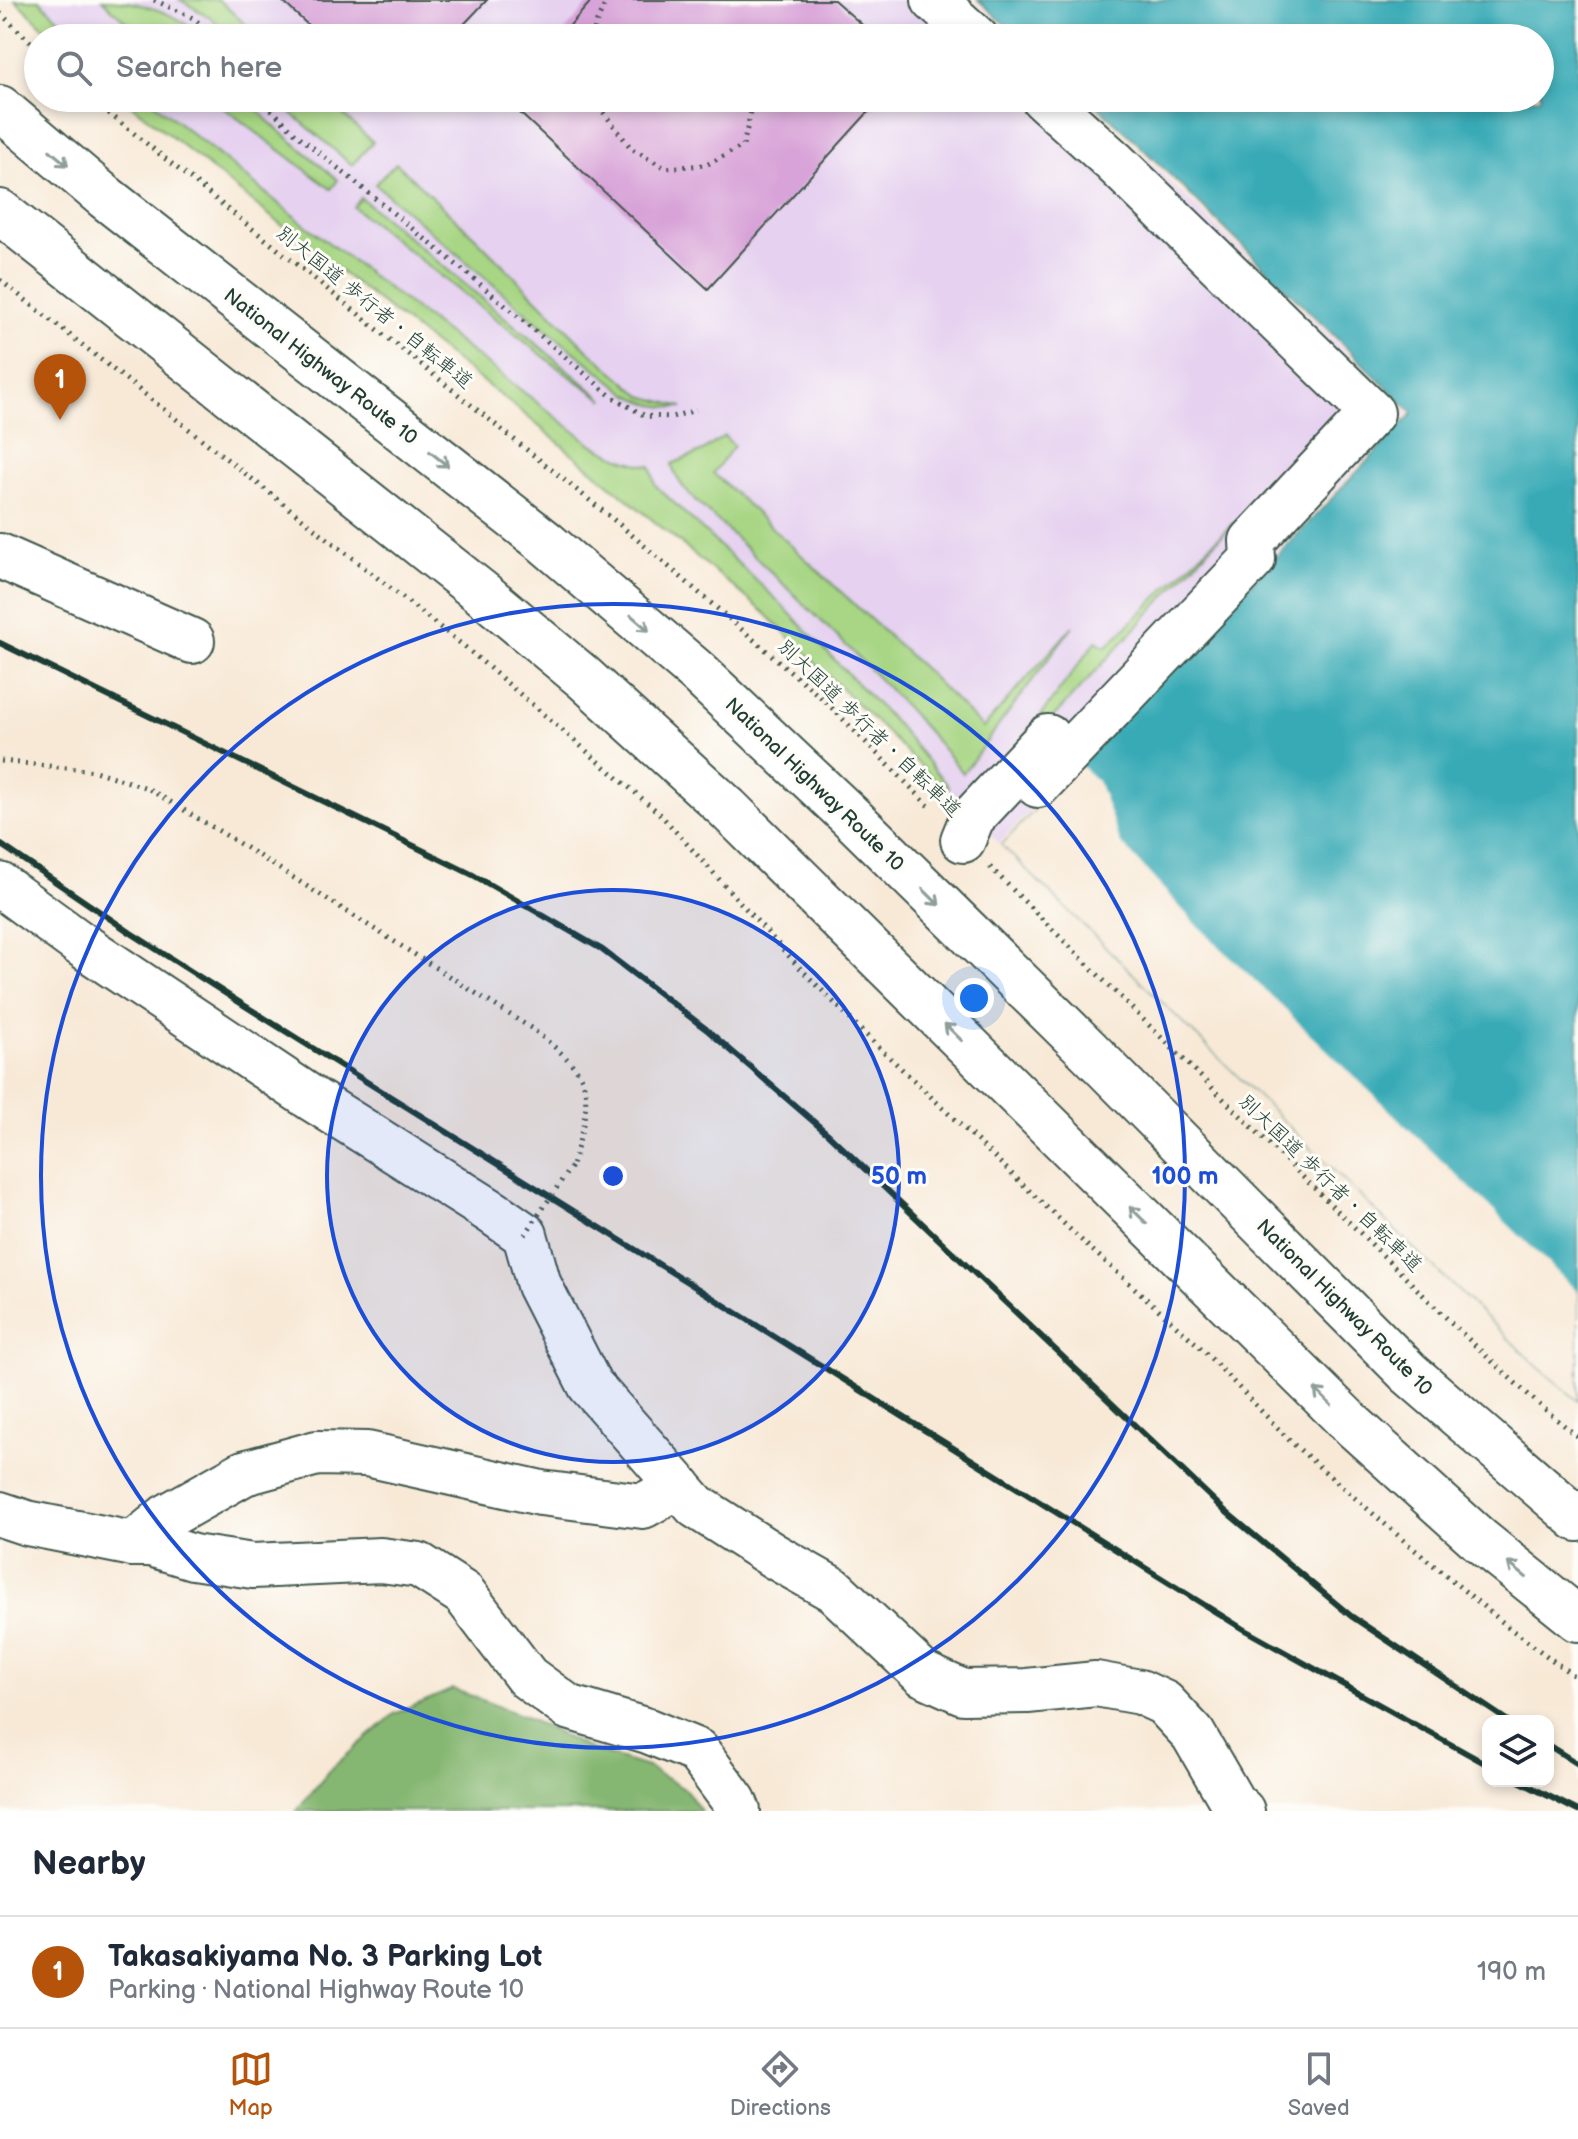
<!DOCTYPE html>
<meta charset="utf-8">
<style>
:root{--surface:#fff;--page:#f6f6f7;--text:#1f2937;--muted:#747a83;--line:#e0e1e3;--accent:#b45309}
body{margin:0;font-family:"Balsamiq Sans","Klee One",sans-serif;background:var(--page);color:var(--text)}
.controls{position:absolute;right:24px;bottom:24px;display:grid;overflow:hidden;border-radius:16px;box-shadow:0 4px 12px #0003}
.controls button{width:72px;height:72px;display:grid;place-items:center;padding:0;border:0;border-bottom:2px solid var(--line);background:var(--surface);color:var(--text);font:40px sans-serif}
.you{position:absolute;left:974px;top:998px;width:28px;height:28px;margin:-20px;border:6px solid #fff;border-radius:50%;background:#1a73e8;box-shadow:0 0 0 12px #1a73e833}
.badge{display:grid;place-items:center;width:52px;height:52px;border-radius:50%;background:var(--accent);color:#fff;font-size:26px;font-weight:700}
.pin{position:absolute;translate:-50% -66px;filter:drop-shadow(0 2px 4px #0008)}
.pin::after{content:'';position:absolute;top:42px;width:28px;height:24px;background:inherit;clip-path:polygon(0 0,100% 0,50% 100%)}
.list{margin:0;padding:0;list-style:none}
h2{display:flex;justify-content:space-between;align-items:center;height:104px;margin:0;padding:0 32px;font-size:34px}
h2 small{font-size:26px;font-weight:400;color:var(--muted)}
.list li{display:grid;grid-template-columns:52px 1fr auto;gap:24px;align-items:center;box-sizing:border-box;height:112px;padding:0 32px;border-top:2px solid var(--line)}
.list b{display:block;font-size:30px;white-space:nowrap}
.list p{margin:0;font-size:26px;white-space:nowrap;color:var(--muted)}
.list em{font-size:26px;font-style:normal;color:var(--muted)}
.icon{flex:none;width:44px;height:44px;fill:none;stroke:currentColor;stroke-width:2;stroke-linecap:round;stroke-linejoin:round}
.map{position:relative;flex:none;width:1578px;height:1811px;overflow:hidden}
.search{position:absolute;background:var(--surface);box-shadow:0 4px 12px #0003;left:24px;right:24px;top:24px;height:88px;display:flex;align-items:center;gap:20px;box-sizing:border-box;padding:0 28px;border-radius:44px;color:var(--muted);font-size:30px}
.sheet{height:216px;background:var(--surface)}
nav{display:flex;justify-content:space-around;align-items:center;box-sizing:border-box;height:112px;border-top:2px solid var(--line);background:var(--surface);font-size:22px;color:var(--muted)}
nav a{display:grid;justify-items:center;gap:4px}
nav .on{color:var(--accent)}
.map>svg:first-child{display:block}
.built{fill:#e6d2f0}
.green{fill:#a8d684;stroke:#648a5c;stroke-width:2}
.forest{fill:#86b772;stroke:#527a53;stroke-width:2}
.water{fill:#39aab6;stroke:#2c7475;stroke-width:2}
.pier{fill:#f8e9d7}
.building{fill:#d8a3d8}
.lines{fill:none;stroke-linecap:round;stroke-linejoin:round}
.minor-casing{stroke:#40574c;stroke-width:48}
.highway-casing{stroke:#40574c;stroke-width:48}
.path{stroke:#40574c;stroke-width:5;stroke-dasharray:2 6;stroke-linecap:butt}
.minor{stroke:#fff;stroke-width:44}
.highway{stroke:#fff;stroke-width:44}
.rail{stroke:#1f3d34;stroke-width:6}
.path-bridge{stroke:#40574c;stroke-width:5;stroke-dasharray:2 6;stroke-linecap:butt}
.oneway{stroke:#8f9e9a}
.ring{fill:none;stroke:#1d4ed8;stroke-width:4}
.labels{text-anchor:middle;stroke-width:6;stroke-linejoin:round;paint-order:stroke}
.street-label{font-size:20px;fill:#1f3d34;stroke:#fdfcf7}
.centre{fill:#1d4ed8;stroke:#fdfcf7;stroke-width:4}
.ring-label{font-size:24px;text-anchor:middle;font-weight:bold;fill:#1d4ed8;stroke:#fdfcf7;stroke-width:6;stroke-linejoin:round;paint-order:stroke}
</style>
<div class="map">
<svg width="1578" height="1811" viewBox="0 0 1578 1811">
<rect width="100%" height="100%" fill="#fdfcf7"/>
<filter id="ink" filterUnits="userSpaceOnUse"><feTurbulence type="fractalNoise" baseFrequency=".0125" numOctaves="2"/><feDisplacementMap in="SourceGraphic" scale="16" xChannelSelector="R" yChannelSelector="G"/><feConvolveMatrix kernelMatrix="1 2 1 2 8 2 1 2 1" color-interpolation-filters="sRGB"/></filter>
<filter id="wash" filterUnits="userSpaceOnUse"><feTurbulence type="fractalNoise" baseFrequency=".006" numOctaves="4" result="noise"/><feDisplacementMap in="SourceGraphic" scale="32" xChannelSelector="R" yChannelSelector="G"/><feGaussianBlur stdDeviation="1.8" result="paint"/><feColorMatrix in="noise" values="0 0 0 0 0 0 0 0 0 0 0 0 0 0 0 0 0 1.4 0 .05"/><feComposite in="paint" operator="in"/></filter>
<g filter="url(#wash)">
<rect width="100%" height="100%" fill="#f8e9d7"/>
<!-- built -->
<g class="built">
<path d="M15 0H972L1014 38H55Z"/>
<path d="M123 98H1081L1125 138 1408 413 999 843 765 613 523 413 314 251Z"/>
</g>
<!-- green -->
<g class="green">
<path d="M15 0H39L79 38H55Z"/>
<path d="M102 0C136 0 178 12 202 38H144Z"/>
<path d="M180 0H219L260 38H230L211 18Z"/>
<path d="M123 98H148L299 220 590 443C610 454 627 463 651 466L655 485 780 603 899 727 949 787 946 791 765 613 523 413 314 251Z"/>
<path d="M211 98H247L268 121 338 180 331 189Z"/>
<path d="M274 98H325L373 142 352 165Z"/>
<path d="M396 163 475 237 588 350 642 396 683 407C661 409 647 404 628 394L549 332 375 184Z"/>
<path d="M361 198 604 400 561 370 353 207Z"/>
<path d="M724 436 734 446 713 473 924 669 983 728 1073 626 963 773C890 683 804 605 721 524 705 509 675 486 672 464L703 451Z"/>
<path d="M1233 523 983 793 1096 641 1106 647Z"/>
</g>
<!-- forest -->
<path class="forest" d="M453 1689 523 1716 589 1749 647 1767 686 1790 701 1811H296L332 1768 394 1714Z"/>
<!-- water -->
<path class="water" d="M978 0H1578V1400L1540 1368 1417 1251 1002 845 1413 413 1129 135 1088 98H1540V38H1020Z"/>
<!-- pier -->
<path class="pier" d="M1079 764 1098 781 1120 842 1192 920 1578 1292V1400L1540 1368 1417 1251 1002 845Z"/>
<g id="blocks">
<!-- building -->
<g class="building">
<path d="M281 0H487L451 38H322Z"/>
<path d="M592 0H834L877 38H559Z"/>
<path d="M504 98H881L708 289Z"/>
</g>
</g>
</g>
<g filter="url(#ink)">
<use href="#blocks" fill-opacity="0" stroke="#40574c" stroke-width="2"/>
<g class="lines">
<defs>
<g id="minor">
<path d="M934 0 976 38"/>
<path d="M0 556 192 641"/>
<path d="M1038 785 1253 559 1252 541 1372 413 1113 161 1043 98"/>
<path d="M963 840 972 818 1048 737"/>
<path d="M0 885 82 945 314 1100 492 1212 525 1235 539 1285 590 1385 696 1506 774 1556 834 1590 923 1674 963 1692 1027 1691 1096 1684 1140 1692 1164 1703 1193 1734 1233 1803 1242 1811"/>
<path d="M0 1514 27 1523 133 1544H151L193 1557 253 1566 381 1560 419 1565 464 1594 527 1677 568 1707 648 1731 697 1751 734 1801 738 1811"/>
<path d="M133 1544 166 1517 244 1473 317 1453 367 1454 541 1493 643 1506 679 1486"/>
</g>
<g id="highway">
<path d="M0 108 105 197 545 542 696 671 850 816 1088 1050 1409 1373 1578 1519"/>
<path d="M0 212 487 597 583 677 727 808 1349 1422 1481 1541 1578 1619"/>
</g>
</defs>
<!-- minor casing -->
<use href="#minor" class="minor-casing"/>
<!-- highway casing -->
<use href="#highway" class="highway-casing"/>
<!-- path -->
<g class="path">
<path d="M154 0 193 18 217 38"/>
<path d="M0 13 38 49"/>
<path d="M592 38 597 21 607 0"/>
<path d="M90 98 619 524 825 701 932 809"/>
<path d="M260 98 295 133 474 279 611 396 645 416 672 417 696 410"/>
<path d="M596 98 601 109 631 148 665 168 706 165 743 146 754 98"/>
<path d="M0 280 465 647 659 813 797 965 863 1032 1079 1238 1199 1346 1291 1442 1409 1545 1512 1630 1578 1679"/>
<path d="M1 761 95 771 147 788 229 837 534 1030C550 1044 578 1063 584 1085 590 1106 579 1145 572 1165"/>
<path d="M990 867C1110 987 1231 1107 1352 1225 1426 1297 1498 1372 1578 1437"/>
</g>
<!-- minor -->
<use href="#minor" class="minor"/>
<!-- highway -->
<use href="#highway" class="highway"/>
<!-- rail -->
<g class="rail">
<path d="M0 643 473 875 601 949 706 1029 828 1134 1224 1510 1351 1616 1508 1721"/>
<path d="M0 844 131 933 242 1004 1243 1629 1488 1765"/>
<path d="M1548 1745 1578 1764"/>
<path d="M1519 1781 1578 1811"/>
</g>
<!-- path-bridge -->
<path class="path-bridge" d="M525 1235 572 1165"/>
</g>
<!-- one-way arrows -->
<defs><path id="oneway-shaft" d="M-6 0H5M1.5-3L5.5 0L1.5 3" fill="none" stroke-width="1.6" stroke-linecap="round" stroke-linejoin="round" transform="scale(2)"/></defs>
<g class="oneway">
<use href="#oneway-shaft" transform="translate(59 158) rotate(40)"/>
<use href="#oneway-shaft" transform="translate(439 459) rotate(39)"/>
<use href="#oneway-shaft" transform="translate(640 623) rotate(41)"/>
<use href="#oneway-shaft" transform="translate(931 897) rotate(45)"/>
<use href="#oneway-shaft" transform="translate(953 1032) rotate(-135)"/>
<use href="#oneway-shaft" transform="translate(1138 1215) rotate(-135)"/>
<use href="#oneway-shaft" transform="translate(1323 1397) rotate(-135)"/>
<use href="#oneway-shaft" transform="translate(1517 1570) rotate(-141)"/>
</g>
</g>
<!-- distance rings -->
<circle cx="613" cy="1176" r="286" fill="#1d4ed8" fill-opacity=".12"/>
<g class="ring">
<circle cx="613" cy="1176" r="286"/>
<circle cx="613" cy="1176" r="572"/>
</g>
<g class="labels">
<!-- street labels -->
<g class="street-label">
<text transform="translate(375 307) rotate(39)" y="7">別大国道 歩行者・自転車道</text>
<text transform="translate(321 366) rotate(38)" y="7">National Highway Route 10</text>
<text transform="translate(870 728) rotate(44)" y="7">別大国道 歩行者・自転車道</text>
<text transform="translate(815 784) rotate(44)" y="7">National Highway Route 10</text>
<text transform="translate(1331 1183) rotate(44)" y="7">別大国道 歩行者・自転車道</text>
<text transform="translate(1345 1307) rotate(45)" y="7">National Highway Route 10</text>
</g>
</g>
<circle cx="613" cy="1176" r="12" class="centre"/>
<g class="ring-label">
<text x="899" y="1184">50 m</text>
<text x="1185" y="1184">100 m</text>
</g>
</svg>
<div class="controls">
<button><svg class="icon" aria-label="layers" viewBox="0 0 24 24"><path d="M12 4l9 5-9 5-9-5zM3 14l9 5 9-5"/></svg></button>
</div>
<div class="you"></div>
<div class="pin badge" style="left:60px;top:420px">1</div>
<div class="search"><svg class="icon" aria-label="search" viewBox="0 0 24 24"><circle cx="10" cy="10" r="6"/><path d="M15 15l6 6"/></svg>Search here</div>
</div>
<section class="sheet">
<h2>Nearby<small></small></h2>
<ul class="list">
<li><span class="badge">1</span><div><b>Takasakiyama No. 3 Parking Lot</b><p>Parking · National Highway Route 10</p></div><em>190 m</em></li>
</ul>
</section>
<nav>
<a class="on"><svg class="icon" aria-label="map" viewBox="0 0 24 24"><path d="M3 6l6-2 6 2 6-2v14l-6 2-6-2-6 2zM9 4v14M15 6v14"/></svg>Map</a>
<a><svg class="icon" aria-label="directions" viewBox="0 0 24 24"><path d="M12 3l9 9-9 9-9-9zM9 14v-3h6M13 9l2 2-2 2"/></svg>Directions</a>
<a><svg class="icon" aria-label="saved" viewBox="0 0 24 24"><path d="M7 4h10v16l-5-4-5 4z"/></svg>Saved</a>
</nav>
